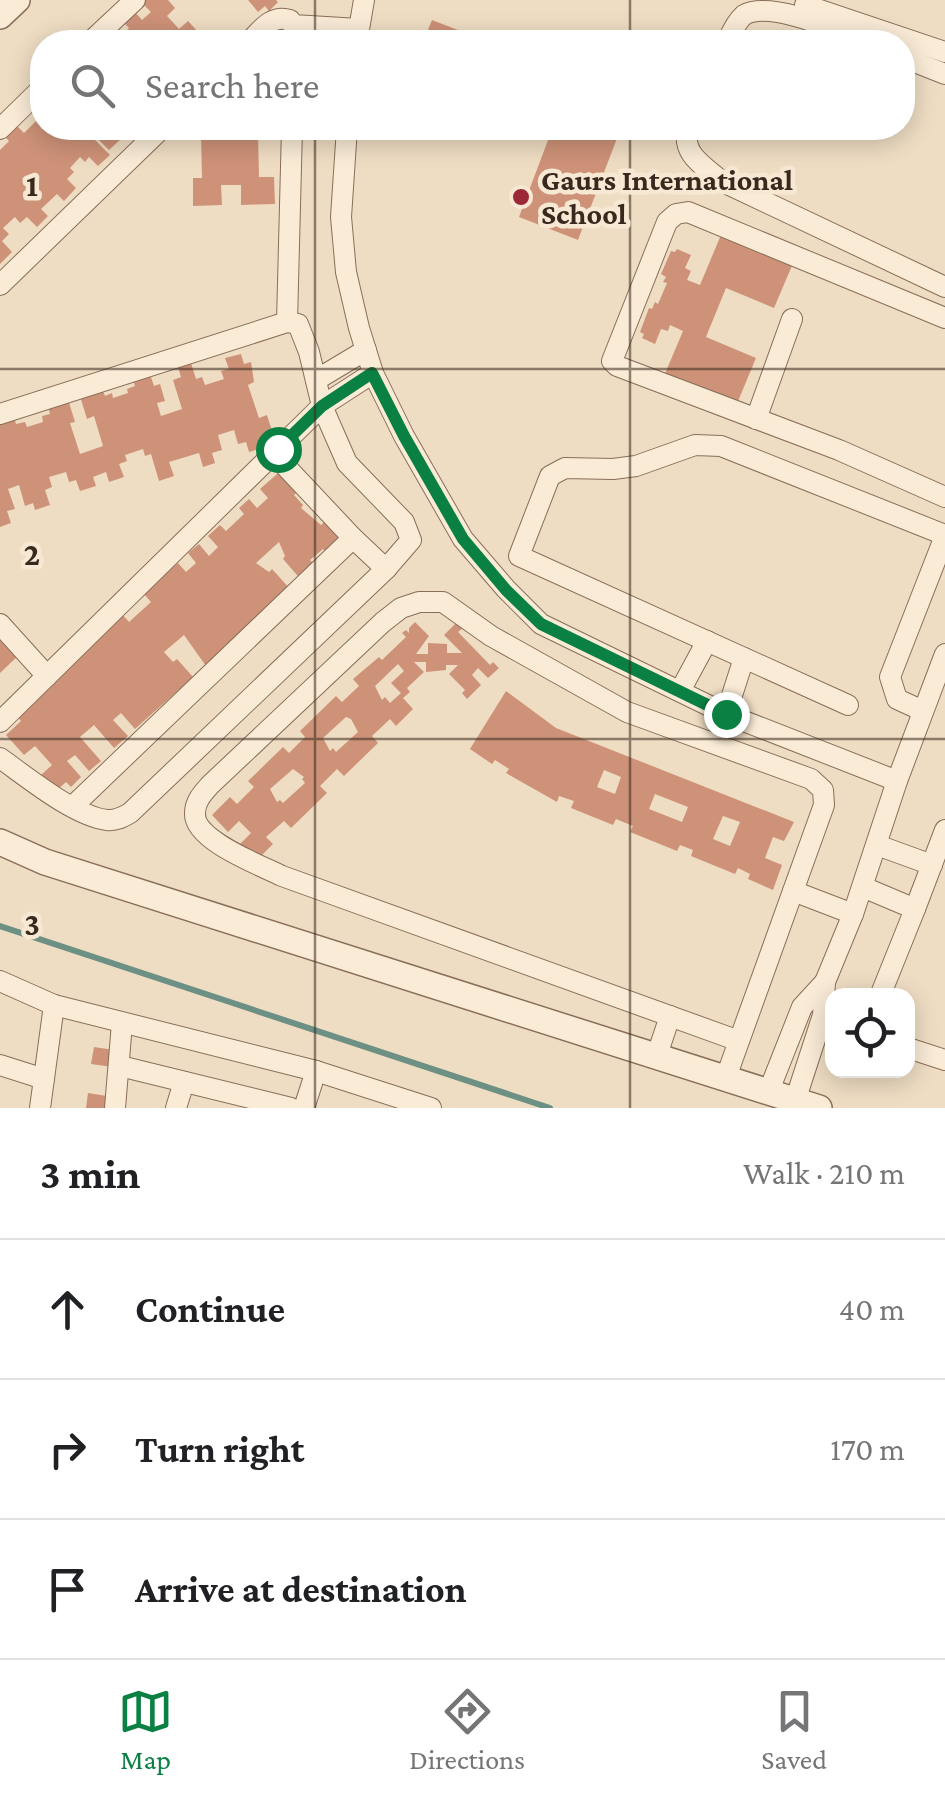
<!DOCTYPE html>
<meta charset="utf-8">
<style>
:root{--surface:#fff;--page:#f6f6f6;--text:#202124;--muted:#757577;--line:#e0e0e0;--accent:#0b8043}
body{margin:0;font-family:"Crimson Pro",serif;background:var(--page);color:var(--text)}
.controls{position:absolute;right:30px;bottom:30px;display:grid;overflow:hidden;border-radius:20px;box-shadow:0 5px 25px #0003}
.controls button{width:90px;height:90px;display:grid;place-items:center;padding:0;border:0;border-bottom:2px solid var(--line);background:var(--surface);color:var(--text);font:50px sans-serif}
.stop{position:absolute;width:30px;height:30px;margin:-22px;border:8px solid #0b8043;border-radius:50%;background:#fff}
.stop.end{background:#0b8043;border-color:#fff;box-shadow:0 2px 10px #0008}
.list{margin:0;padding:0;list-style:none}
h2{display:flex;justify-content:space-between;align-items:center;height:130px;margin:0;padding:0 40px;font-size:42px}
h2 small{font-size:32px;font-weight:400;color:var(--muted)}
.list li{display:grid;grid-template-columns:65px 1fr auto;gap:30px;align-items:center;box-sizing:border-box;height:140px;padding:0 40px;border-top:2px solid var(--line)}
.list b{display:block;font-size:38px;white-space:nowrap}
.list em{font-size:32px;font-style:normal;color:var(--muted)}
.icon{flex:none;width:55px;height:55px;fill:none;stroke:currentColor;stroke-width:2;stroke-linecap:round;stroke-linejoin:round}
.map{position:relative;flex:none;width:945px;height:1108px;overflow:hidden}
.search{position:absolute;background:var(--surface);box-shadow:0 5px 25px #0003;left:30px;right:30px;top:30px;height:110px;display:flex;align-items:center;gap:25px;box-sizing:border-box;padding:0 35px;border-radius:40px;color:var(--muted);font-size:38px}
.sheet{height:550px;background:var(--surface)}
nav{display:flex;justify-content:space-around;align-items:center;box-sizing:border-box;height:140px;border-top:2px solid var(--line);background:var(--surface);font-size:28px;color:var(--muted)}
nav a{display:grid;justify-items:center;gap:5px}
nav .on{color:var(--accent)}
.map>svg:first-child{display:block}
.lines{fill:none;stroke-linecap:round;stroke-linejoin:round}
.stream{stroke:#6c9083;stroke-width:6}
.building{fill:#ce9278;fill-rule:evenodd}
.minor-casing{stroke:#896e59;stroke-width:22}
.tertiary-casing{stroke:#896e59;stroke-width:28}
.minor{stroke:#f9ebd6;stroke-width:20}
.tertiary{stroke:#f9ebd6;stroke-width:25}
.route{stroke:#0b8043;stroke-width:12}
.grid{fill:none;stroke:#39281e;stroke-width:2.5;stroke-opacity:0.55}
.poi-dot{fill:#9a2836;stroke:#f6e8d3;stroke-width:4}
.labels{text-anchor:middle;stroke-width:9;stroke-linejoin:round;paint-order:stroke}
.poi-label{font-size:30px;font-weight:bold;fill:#39281e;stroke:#f6e8d3;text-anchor:start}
.grid-label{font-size:32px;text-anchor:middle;font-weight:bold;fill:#39281e;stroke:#f6e8d3;stroke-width:9;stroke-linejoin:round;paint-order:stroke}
</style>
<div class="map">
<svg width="945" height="1108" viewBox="0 0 945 1108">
<rect width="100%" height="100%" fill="#efddc3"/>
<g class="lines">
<!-- stream -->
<path class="stream" d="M0 926 550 1108"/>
</g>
<!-- building -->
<g class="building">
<path d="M145 0H168L175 8 167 16 179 29 188 21 201 35 196 39 199 42H133L124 33 129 28 124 23 135 12 142 20 151 12 142 3Z"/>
<path d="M248 0H276L278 2 269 11 265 6 258 12Z"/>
<path d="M432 20 489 42H423Z"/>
<path d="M42 115V128H83L110 155 98 166 89 157 85 162 80 157 70 168 74 172 67 179 76 188 64 201 57 194 41 209 48 216 37 227 27 217 20 223 15 217 3 228 9 234 2 241 12 252 0 264V150L9 141 3 135 15 124 24 133Z"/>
<path d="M107 128H117L114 131 121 139 109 150 96 137Z"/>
<path d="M192 128H273L274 133H258L259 177H274L275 204 241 205V185H221L222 205 193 206V178H202L201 134H192Z"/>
<path d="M531 128H621L578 240 519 217 550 135Z"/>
<path d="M723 230 794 261 774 308 726 288 706 337 756 358 736 406 664 376 683 331 670 325 668 331 661 329 655 344 642 338 644 334 640 332 649 308 652 309 655 302 658 304 667 283 663 282 666 277 661 274 671 251 675 252 677 249 691 255 685 268 691 271 687 280 700 285Z"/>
<path d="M241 354 244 364 251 362 254 382 248 385 259 418 267 415 276 444 249 452 246 442 238 444 234 430 218 435 222 450 212 453 215 463 203 467 199 453 169 462 174 476 159 481 151 454 145 456 143 449 125 455 127 461 119 464 124 477 109 482 106 472 93 477 96 486 80 491 76 480 69 482 66 472 49 477 52 487 45 490 50 505 35 510 33 503 25 506 19 485 8 489 15 509 7 511 11 523 0 527V418L13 414 16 424 25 422 27 427 43 422 42 416 50 414 47 403 67 396 75 422 70 423 80 454 103 446 94 416 87 419 79 393 101 386 105 396 112 393 113 398 128 393 127 389 135 386 132 376 149 371 154 386 160 384 165 401 157 403 161 416 182 409 173 380 181 377 178 367 191 363 196 379 202 377 205 385 224 379 221 371 229 369 225 358Z"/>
<path d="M285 467 303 487 294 495 303 505 301 508 321 525 330 517 345 534 330 558 323 549 310 560 318 568 303 582 283 559 285 556 279 542 256 563 269 572 272 569 291 590 206 666 184 635 164 652 173 662 177 659 193 677 135 729 121 713 113 720 128 736 114 748 94 725 80 737 101 761 89 771 75 755 67 761 81 777 71 787 66 782 56 791 41 775 52 765 35 746 24 755 6 735 21 721 14 713 121 613 129 622 151 602 143 593 178 563 186 572 196 563 188 553 199 544 209 556 218 547 208 536 220 525 226 531 244 514 239 508 249 499 257 508 268 498 260 489Z"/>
<path d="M415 622 429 636 416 654H428V643L447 644V653H462L444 635 457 622 463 628 458 632 490 665 493 662 499 668 488 678 478 668 472 675 481 685 467 699 462 693 465 690 449 674 458 665H446V670L426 672V662H414L424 672 407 688 410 692 403 698 413 709 396 726 390 719 372 736 378 743 344 776 337 769 320 786 327 793 291 828 284 821 266 837 273 844 256 861 240 844 251 833 239 821 228 832 212 815 230 797 237 804 254 787 248 781 283 747 289 753 305 737 300 731 336 696 342 702 359 686 353 679 379 657 382 660 406 637 402 633 406 630 409 633V628ZM398 664 404 671 391 683 401 693 390 703 385 697 382 700 375 686ZM346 717 351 719 358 732 336 752 333 748 330 751 323 738ZM293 769 304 777 302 779 305 783 283 803 280 800 277 802 270 789Z"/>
<path d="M0 631 20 654 0 673Z"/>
<path d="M506 691 556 728 794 822 784 841 773 837 765 858 782 865 773 890 748 879 750 874 738 868 735 874 691 856 693 850 680 845 677 851 630 832 633 826 616 819 613 825 571 808 574 801 559 796 557 802 506 773 509 769 495 760 492 764 470 749ZM604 770 621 777 615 794 597 787ZM655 794 688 807 682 822 649 809ZM723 816 740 822 730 846 713 839Z"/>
<path d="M94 1047 114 1050 112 1067 91 1064Z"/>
<path d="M88 1093 107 1096 106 1108H86Z"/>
</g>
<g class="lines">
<defs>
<g id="minor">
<path d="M805 5 945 52"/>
<path d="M357 41 364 0"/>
<path d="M90 42 135 0"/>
<path d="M249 42C261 30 271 14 290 20L293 25 359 29"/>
<path d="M727 42C731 33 736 22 744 15 770 0 839 31 867 42"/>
<path d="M902 57 945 74"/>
<path d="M347 128 341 217 346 272 359 328 373 373 404 436 463 539 506 589 541 624 726 714 897 781"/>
<path d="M688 128C681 154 703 165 721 181L945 287"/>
<path d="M0 129 42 88"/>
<path d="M0 285 162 128"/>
<path d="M945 318 688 212 676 214 667 222 612 361 617 366 839 450 945 497"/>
<path d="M287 322 292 128"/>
<path d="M316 380 366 350"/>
<path d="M0 414 287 322 298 324 309 352 322 406 347 463 404 522 411 540 386 569 130 813C123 817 116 821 107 820 74 816 27 777 0 758"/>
<path d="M756 419 792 319"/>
<path d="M353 538 386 569"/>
<path d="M0 624 47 676"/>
<path d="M680 691 707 641"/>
<path d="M848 705 519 556 550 476 565 468 613 469 636 466 695 445 721 446 945 535"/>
<path d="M923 711 897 699 890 677 945 536"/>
<path d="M726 714 744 658"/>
<path d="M0 722 322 406 373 373"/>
<path d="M73 806 353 538 273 453"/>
<path d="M877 845 932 865"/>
<path d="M863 887 915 909 880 996"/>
<path d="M793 891 853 914"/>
<path d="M915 909 945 830"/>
<path d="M0 981 54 1005 316 1071 431 1108"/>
<path d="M908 1048 945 1060"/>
<path d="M656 1058 670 1016"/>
<path d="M0 1065 44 1079"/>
<path d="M120 1066 291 1108"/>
<path d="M725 1080 824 805 823 790 811 779 627 712 491 636 443 602H419L401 608 383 622 210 785C203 793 195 801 195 813 193 840 260 865 282 876L739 1041"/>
<path d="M768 1093 802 1007 825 982"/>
<path d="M795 1101 823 1015 825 982 853 914 897 781 945 654"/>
<path d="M40 1108 54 1005"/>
<path d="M115 1108 122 1023"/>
<path d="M176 1108 184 1082"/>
<path d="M304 1108 316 1071"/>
</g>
<g id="tertiary">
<path d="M0 16 17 0"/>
<path d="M0 842 45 862 819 1108"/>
</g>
</defs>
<!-- minor casing -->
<use href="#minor" class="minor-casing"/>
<!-- tertiary casing -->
<use href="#tertiary" class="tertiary-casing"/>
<!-- minor -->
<use href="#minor" class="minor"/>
<!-- tertiary -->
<use href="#tertiary" class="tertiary"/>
</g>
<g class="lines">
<!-- route -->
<path class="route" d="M278 449 322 406 372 373 404 436 463 539 506 590 541 624 726 714"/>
</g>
<!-- grid -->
<path class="grid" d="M315 0V42M630 0V42M315 128V1108M630 128V1108M0 369H945M0 739H945"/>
<!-- markers -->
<circle class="poi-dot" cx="521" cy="197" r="10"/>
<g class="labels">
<!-- poi labels -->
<g class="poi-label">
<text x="541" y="190">Gaurs International<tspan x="541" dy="34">School</tspan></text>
</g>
</g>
<g class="grid-label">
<text x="32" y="196">1</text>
<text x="32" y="565">2</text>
<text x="32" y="935">3</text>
</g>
</svg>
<div class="controls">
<button><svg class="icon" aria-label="locate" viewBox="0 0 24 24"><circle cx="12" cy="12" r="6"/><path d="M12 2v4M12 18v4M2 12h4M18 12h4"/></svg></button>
</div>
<div class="stop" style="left:278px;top:449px"></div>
<div class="stop end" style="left:726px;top:714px"></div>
<div class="search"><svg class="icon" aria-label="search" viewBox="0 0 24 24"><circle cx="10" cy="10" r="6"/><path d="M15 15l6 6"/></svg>Search here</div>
</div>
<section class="sheet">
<h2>3 min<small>Walk · 210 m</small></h2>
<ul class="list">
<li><svg class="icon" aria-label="ahead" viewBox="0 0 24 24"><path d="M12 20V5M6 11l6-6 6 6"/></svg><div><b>Continue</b></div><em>40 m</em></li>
<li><svg class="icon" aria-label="right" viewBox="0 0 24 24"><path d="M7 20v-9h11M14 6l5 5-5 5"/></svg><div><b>Turn right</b></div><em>170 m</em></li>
<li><svg class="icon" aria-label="arrive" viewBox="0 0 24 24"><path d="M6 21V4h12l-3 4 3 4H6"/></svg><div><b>Arrive at destination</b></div></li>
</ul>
</section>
<nav>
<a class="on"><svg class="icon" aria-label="map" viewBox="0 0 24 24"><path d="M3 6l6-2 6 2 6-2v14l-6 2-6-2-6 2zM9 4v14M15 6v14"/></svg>Map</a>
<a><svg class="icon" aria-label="directions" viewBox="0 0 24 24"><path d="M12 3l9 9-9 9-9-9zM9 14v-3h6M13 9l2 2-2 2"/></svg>Directions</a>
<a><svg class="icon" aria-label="saved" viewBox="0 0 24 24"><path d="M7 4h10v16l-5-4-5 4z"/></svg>Saved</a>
</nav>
